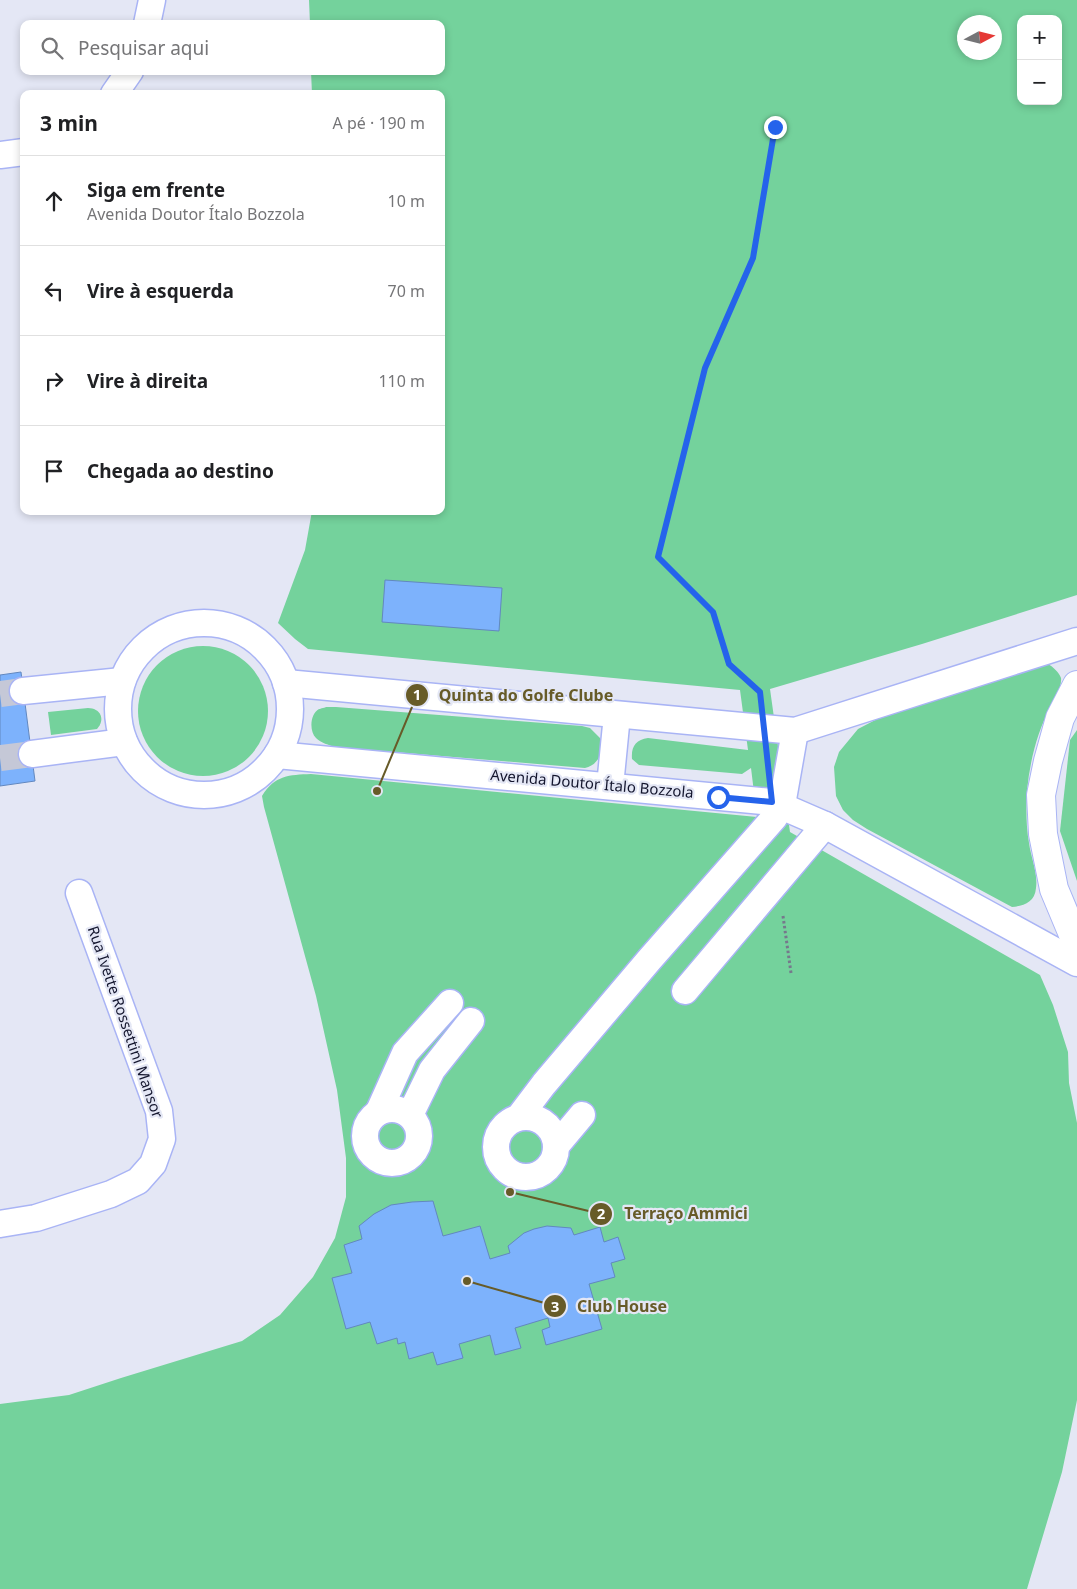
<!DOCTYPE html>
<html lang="pt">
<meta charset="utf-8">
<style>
:root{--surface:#fff;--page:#f6f6f6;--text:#202124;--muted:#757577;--line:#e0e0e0}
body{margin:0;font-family:"Noto Sans",sans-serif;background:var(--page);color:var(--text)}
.controls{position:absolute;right:15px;top:15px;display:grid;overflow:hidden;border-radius:10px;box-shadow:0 2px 8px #0003}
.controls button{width:45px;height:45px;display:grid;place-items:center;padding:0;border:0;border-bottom:1px solid var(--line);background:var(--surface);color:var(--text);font:25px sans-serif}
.compass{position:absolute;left:957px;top:15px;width:45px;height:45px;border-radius:50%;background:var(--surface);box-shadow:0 2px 8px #0003;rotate:83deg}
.stop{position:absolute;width:15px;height:15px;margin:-11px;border:4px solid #2563eb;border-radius:50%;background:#fff}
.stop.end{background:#2563eb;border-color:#fff;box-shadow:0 1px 5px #0008}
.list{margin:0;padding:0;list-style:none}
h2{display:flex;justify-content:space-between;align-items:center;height:65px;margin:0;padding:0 20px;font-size:21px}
h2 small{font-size:16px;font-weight:400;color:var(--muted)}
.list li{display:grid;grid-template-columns:32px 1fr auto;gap:15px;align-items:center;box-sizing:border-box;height:90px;padding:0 20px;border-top:1px solid var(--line)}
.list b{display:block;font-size:19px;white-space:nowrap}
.list p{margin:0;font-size:16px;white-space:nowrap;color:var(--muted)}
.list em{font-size:16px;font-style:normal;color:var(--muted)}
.icon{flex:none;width:28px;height:28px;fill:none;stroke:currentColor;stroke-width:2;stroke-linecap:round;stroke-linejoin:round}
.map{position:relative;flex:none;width:1077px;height:1589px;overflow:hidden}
.search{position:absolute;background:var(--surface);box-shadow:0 2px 8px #0003;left:20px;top:20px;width:425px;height:55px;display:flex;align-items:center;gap:12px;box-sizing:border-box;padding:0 18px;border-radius:10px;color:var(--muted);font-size:19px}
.panel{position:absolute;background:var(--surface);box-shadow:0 2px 8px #0003;left:20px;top:90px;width:425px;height:425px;border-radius:10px}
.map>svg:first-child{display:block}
.green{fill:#74d29c;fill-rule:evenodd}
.building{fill:#7db2fc;stroke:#6288bf}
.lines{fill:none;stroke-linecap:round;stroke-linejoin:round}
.minor-tunnel{stroke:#c5c8d7;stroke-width:26;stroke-dasharray:26 13;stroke-linecap:butt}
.minor-casing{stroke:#a9b4f5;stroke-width:29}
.major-casing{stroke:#a9b4f5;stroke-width:30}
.path{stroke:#76788c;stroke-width:3;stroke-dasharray:2.5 2.5;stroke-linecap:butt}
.minor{stroke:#fff;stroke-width:26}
.major{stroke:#fff;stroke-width:28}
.route{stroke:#2563eb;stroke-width:6}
.labels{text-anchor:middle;stroke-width:4.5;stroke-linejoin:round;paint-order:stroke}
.street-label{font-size:15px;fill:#14162e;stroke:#e4e7f5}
.leader{fill:none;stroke:#675b28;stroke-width:2}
.callout-dot{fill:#675b28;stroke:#e4e7f5;stroke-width:2}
.mark-label{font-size:15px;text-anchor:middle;font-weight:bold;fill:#fff}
.callout-label{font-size:16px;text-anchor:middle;font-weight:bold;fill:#675b28;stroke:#e4e7f5;stroke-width:4.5;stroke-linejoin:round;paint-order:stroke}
</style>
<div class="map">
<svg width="1077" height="1589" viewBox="0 0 1077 1589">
<rect width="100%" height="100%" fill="#e4e7f5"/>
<!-- green -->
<g class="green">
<path d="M309 0H1077V595L922 644 770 689 790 832 1040 975 1053 1005 1068 1052 1069 1083 1077 1123V1400L1062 1472 1027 1589H0V1404L69 1395 121 1378 242 1341 280 1315 313 1277 335 1238 346 1197V1158L337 1090 316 996 264 807 262 796C275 775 289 775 311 774L757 817 751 768 742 774 639 765 632 759C631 746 636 740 648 738L748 750 740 690 308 649 295 639 278 623 305 550 312 511H441V94H312L311 71H441V24H310ZM1021 19H1058V101H1021ZM964 22H994V52H964Z"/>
<circle cx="203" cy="711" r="65"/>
<path d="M1048 664C1053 667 1059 672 1061 678 1062 687 1055 699 1051 706 1037 732 1030 761 1027 790 1026 808 1026 826 1029 843 1031 858 1038 873 1036 888 1035 902 1024 906 1012 907L867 829 853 820 843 810 836 796 834 767 839 752 858 729 881 717Z"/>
<path d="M327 707H336L582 726 590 728 600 738C603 752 600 764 585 768L335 747C329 745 321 743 316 738 309 731 310 714 319 709 320 709 326 707 327 707Z"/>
<path d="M88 708C100 708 106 719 97 729L51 735 48 712Z"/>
<path d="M1077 730V881L1060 831 1070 740Z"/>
</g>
<!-- building -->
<g class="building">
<path d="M385 580 502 588 499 631 382 622Z"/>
<path d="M21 672 35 781 0 786V675Z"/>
<path d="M433 1201 443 1236 480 1226 490 1259 510 1253 508 1246 524 1233 534 1229 547 1226 571 1228 574 1235 600 1227 604 1242 618 1237 625 1259 611 1263 615 1277 589 1284 602 1329 546 1345 542 1330 550 1327 548 1318 515 1328 521 1348 495 1355 490 1335 459 1344 463 1358 437 1365 433 1352 409 1359 405 1342 398 1344 397 1338 377 1344 370 1322 346 1329 332 1278 352 1273 344 1245 362 1239 359 1226 374 1214 391 1205 412 1202Z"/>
</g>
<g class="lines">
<!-- minor-tunnel -->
<g class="minor-tunnel">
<path d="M0 694 23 691"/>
<path d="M0 758 32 754"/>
</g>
<defs>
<g id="minor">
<path d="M147 24 152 0"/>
<path d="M114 94 130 71"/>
<path d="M0 155 24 152"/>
<circle cx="204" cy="709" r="86"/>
<path d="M286 683 795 731 1077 641"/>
<path d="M23 691 122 681"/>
<path d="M32 754 124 742"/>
<path d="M277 755 772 802 825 825 1077 963"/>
<path d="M610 786 617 715"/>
<path d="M685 991 825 825"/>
<circle cx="392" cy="1136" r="27"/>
<path d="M379 1111 405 1053 450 1003"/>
<path d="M410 1115 432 1070 471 1021"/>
<circle cx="526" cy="1147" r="30"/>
<path d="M519 1117 544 1084 650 959 774 818 782 805 795 731"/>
<path d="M556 1146 582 1115"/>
<path d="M0 1224 36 1218 111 1194 138 1181 153 1164 162 1139 159 1111 79 893"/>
</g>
<path id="major" d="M1077 685 1060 718 1048 761 1041 795 1043 834 1054 889 1077 944"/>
</defs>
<!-- minor casing -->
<use href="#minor" class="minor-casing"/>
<!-- major casing -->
<use href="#major" class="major-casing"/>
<!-- path -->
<g class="path">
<path d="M761 701 760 692 729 664 713 613 658 557 705 368 753 258 775 127"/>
<path d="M783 916 791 973"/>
</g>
<!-- minor -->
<use href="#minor" class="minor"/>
<!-- major -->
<use href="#major" class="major"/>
</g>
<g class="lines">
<!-- route -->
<path class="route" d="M718 797 772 802 760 692 729 664 713 612 658 557 705 368 753 258 775 127"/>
</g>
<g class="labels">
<!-- street labels -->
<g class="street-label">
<text transform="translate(592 784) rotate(5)" y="5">Avenida Doutor Ítalo Bozzola</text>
<text transform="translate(125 1022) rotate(71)" y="5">Rua Ivette Rossettini Mansor</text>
</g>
</g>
<!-- callouts -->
<path class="leader" d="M377 791L417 695M510 1192L601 1214M467 1281L555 1306"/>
<g class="callout-dot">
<circle cx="377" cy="791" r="5"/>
<circle cx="510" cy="1192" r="5"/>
<circle cx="467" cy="1281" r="5"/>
<circle cx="417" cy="695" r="12"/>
<circle cx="601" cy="1214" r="12"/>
<circle cx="555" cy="1306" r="12"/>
</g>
<g class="mark-label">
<text x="417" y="700">1</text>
<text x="601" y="1219">2</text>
<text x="555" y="1312">3</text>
</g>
<g class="callout-label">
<text x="526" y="701">Quinta do Golfe Clube</text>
<text x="686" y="1219">Terraço Ammici</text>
<text x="622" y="1312">Club House</text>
</g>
</svg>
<div class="controls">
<button>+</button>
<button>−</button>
</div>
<svg class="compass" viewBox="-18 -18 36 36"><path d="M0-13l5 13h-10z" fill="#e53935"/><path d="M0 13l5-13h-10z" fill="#757577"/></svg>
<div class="stop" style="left:718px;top:797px"></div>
<div class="stop end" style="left:775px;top:127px"></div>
<div class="search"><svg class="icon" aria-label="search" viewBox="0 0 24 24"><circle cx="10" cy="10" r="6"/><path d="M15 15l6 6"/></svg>Pesquisar aqui</div>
<section class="panel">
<h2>3 min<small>A pé · 190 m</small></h2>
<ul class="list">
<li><svg class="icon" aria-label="ahead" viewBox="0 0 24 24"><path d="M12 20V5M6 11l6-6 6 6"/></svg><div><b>Siga em frente</b><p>Avenida Doutor Ítalo Bozzola</p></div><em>10 m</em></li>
<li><svg class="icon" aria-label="left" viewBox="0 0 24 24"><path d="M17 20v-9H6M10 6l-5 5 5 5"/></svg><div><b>Vire à esquerda</b></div><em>70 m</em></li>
<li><svg class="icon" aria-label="right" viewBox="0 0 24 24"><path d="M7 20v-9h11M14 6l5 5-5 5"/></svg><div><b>Vire à direita</b></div><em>110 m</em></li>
<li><svg class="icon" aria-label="arrive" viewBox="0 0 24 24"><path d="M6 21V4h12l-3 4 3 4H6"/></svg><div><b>Chegada ao destino</b></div></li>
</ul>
</section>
</div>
